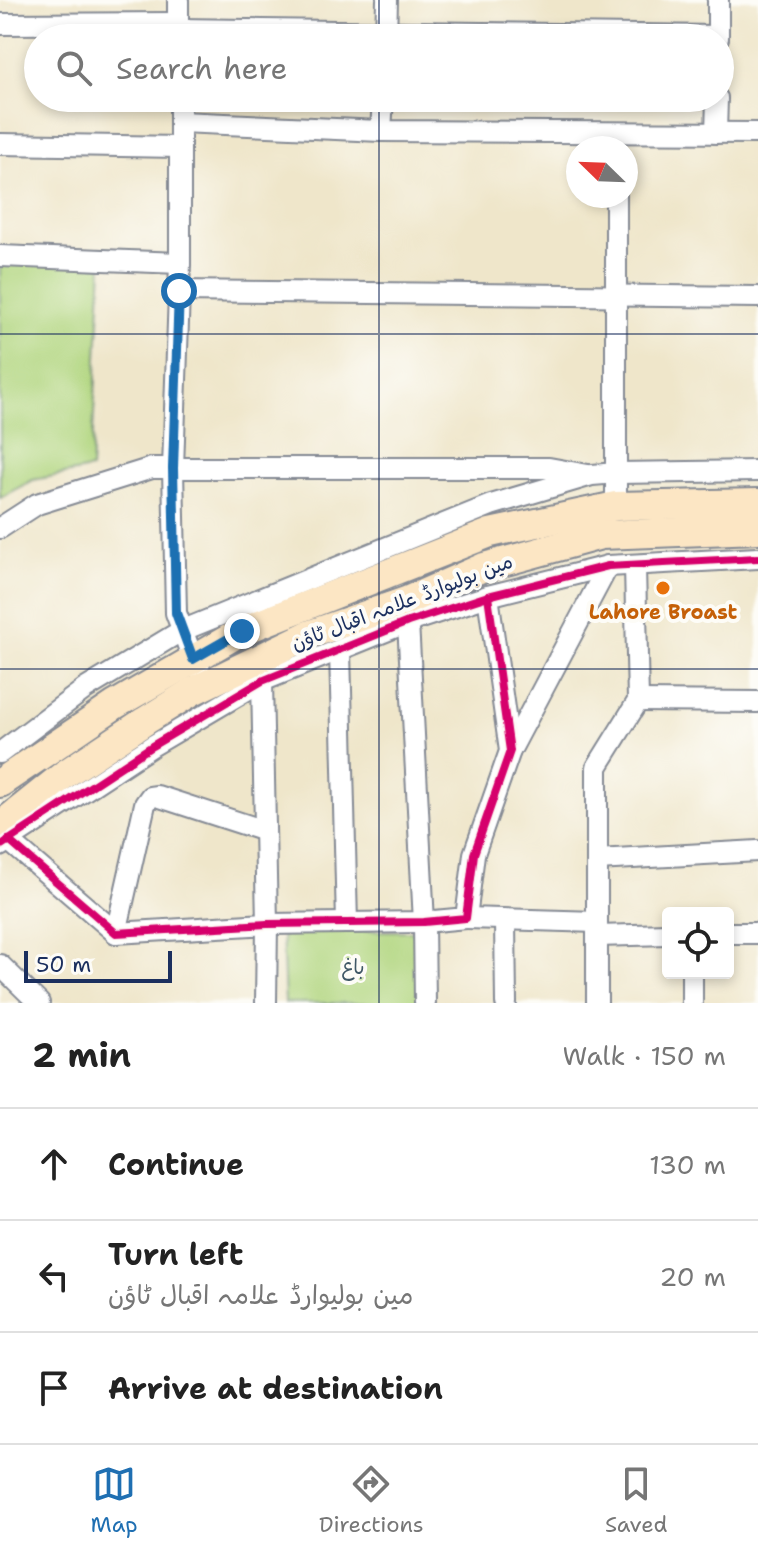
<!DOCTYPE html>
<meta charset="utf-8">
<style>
:root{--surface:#fff;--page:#f2f2f2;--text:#222;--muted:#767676;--line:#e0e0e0;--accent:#1f6fb2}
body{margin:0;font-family:"Shantell Sans","Playpen Sans Arabic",sans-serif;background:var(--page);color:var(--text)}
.controls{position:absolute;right:24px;bottom:24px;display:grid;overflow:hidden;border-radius:8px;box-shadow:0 4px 12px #0003}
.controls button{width:72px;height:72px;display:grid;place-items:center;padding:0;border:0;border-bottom:2px solid var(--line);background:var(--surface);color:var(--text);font:40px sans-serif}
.compass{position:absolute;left:566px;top:136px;width:72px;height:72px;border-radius:50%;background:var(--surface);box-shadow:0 4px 12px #0003;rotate:293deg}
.scale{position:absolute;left:24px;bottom:20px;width:148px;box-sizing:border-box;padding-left:8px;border:4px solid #1b2f5e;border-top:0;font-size:22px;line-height:28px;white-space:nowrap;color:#1b2f5e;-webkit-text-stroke:6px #fdfcf7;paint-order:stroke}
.stop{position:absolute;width:24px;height:24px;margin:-18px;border:6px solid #1f6fb2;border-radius:50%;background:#fff}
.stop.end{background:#1f6fb2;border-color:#fff;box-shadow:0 2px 8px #0008}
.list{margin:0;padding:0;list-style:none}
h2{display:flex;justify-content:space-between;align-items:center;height:104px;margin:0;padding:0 32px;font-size:34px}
h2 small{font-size:26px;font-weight:400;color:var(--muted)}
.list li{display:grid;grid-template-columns:52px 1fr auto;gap:24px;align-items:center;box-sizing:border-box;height:112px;padding:0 32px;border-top:2px solid var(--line)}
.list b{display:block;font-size:30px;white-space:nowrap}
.list p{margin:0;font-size:26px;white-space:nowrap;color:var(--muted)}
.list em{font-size:26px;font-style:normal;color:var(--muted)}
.icon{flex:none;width:44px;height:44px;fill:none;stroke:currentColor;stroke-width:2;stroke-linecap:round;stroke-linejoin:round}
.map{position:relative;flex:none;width:758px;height:1003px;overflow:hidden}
.search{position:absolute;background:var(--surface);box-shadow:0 4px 12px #0003;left:24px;right:24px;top:24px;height:88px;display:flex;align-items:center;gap:20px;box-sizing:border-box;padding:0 28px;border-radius:44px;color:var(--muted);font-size:30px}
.sheet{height:440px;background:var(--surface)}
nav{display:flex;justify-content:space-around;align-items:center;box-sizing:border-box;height:112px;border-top:2px solid var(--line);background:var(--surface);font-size:22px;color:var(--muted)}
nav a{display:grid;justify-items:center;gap:4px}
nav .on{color:var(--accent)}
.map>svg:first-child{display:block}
.green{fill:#b0d57e;stroke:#66826e;stroke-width:2}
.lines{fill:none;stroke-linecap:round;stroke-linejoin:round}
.minor-casing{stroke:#858a94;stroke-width:24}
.secondary-casing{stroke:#858a94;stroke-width:32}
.minor{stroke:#fff;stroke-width:20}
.secondary{stroke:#fce6c4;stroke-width:28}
.cycleway-casing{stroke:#fdfcf7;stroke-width:13}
.cycleway{stroke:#d6006c;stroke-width:8}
.route{stroke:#1f6fb2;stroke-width:10}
.grid{fill:none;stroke:#1b2f5e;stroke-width:2;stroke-opacity:0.55}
.food-dot{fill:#e8710a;stroke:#fdfcf7;stroke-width:3}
.labels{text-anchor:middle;stroke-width:8;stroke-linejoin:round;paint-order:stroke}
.street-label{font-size:20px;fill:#1b2f5e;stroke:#fdfcf7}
.food-label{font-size:20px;font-weight:bold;fill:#c56008;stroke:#fdfcf7}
.park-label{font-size:20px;fill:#405866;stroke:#fdfcf7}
</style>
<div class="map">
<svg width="758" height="1003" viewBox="0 0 758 1003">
<rect width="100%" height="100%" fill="#fdfcf7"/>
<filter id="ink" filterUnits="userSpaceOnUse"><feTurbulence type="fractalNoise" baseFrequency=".0125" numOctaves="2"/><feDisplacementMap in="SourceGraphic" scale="16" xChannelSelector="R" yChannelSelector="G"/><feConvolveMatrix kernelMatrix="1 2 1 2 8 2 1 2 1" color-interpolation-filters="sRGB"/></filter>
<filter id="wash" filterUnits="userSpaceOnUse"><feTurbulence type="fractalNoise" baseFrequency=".006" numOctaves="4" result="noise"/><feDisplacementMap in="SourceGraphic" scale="32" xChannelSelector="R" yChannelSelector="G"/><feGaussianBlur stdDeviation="1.8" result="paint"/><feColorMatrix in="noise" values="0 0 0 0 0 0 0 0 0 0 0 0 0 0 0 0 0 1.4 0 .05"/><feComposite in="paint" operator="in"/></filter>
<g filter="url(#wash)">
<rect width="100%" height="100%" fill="#efe6ca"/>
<!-- green -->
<g class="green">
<path d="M0 257 102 265 91 469 33 480 0 498Z"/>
<path d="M282 931H423L424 1003H285Z"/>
</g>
</g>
<g filter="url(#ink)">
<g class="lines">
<defs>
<g id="minor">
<path d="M178 0V34"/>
<path d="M718 0V38"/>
<path d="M0 24 178 23"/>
<path d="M178 29 718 36"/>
<path d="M386 38 387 0"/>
<path d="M180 98V263L173 468 176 613 193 659 200 670"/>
<path d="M180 122 381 131 758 133"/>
<path d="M381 131 383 98"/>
<path d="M716 133 717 98"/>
<path d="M0 144 180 147"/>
<path d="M0 256 180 263"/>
<path d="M179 291 758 297"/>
<path d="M616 506V196"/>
<path d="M0 528 37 504 152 468H549L588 475"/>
<path d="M408 622 424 922 425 1003"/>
<path d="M340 651 347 923"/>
<path d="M262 681 267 924 266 1003"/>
<path d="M638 701 758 702"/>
<path d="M510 751 608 566"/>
<path d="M0 753 85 689 181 631 491 505 592 475 617 473 758 471"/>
<path d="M8 840 116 933 267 924 424 922 466 918 474 854 510 751 488 596"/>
<path d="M0 846 152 746 262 681 408 622 488 596 608 566 758 558"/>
<path d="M597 860 758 851"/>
<path d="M466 918 597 922"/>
<path d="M505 921 506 1003"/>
<path d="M116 933 145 804 150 797 157 796 265 831"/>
<path d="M728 933H758"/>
<path d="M597 936 668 934"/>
<path d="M0 965 39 1003"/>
<path d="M692 973V1003"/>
<path d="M597 1003V767L638 701 635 566"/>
</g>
<g id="secondary">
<path d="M0 783 115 705 242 631 490 533 616 506 758 503"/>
<path d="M0 826 65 774 145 721 193 691 308 635 406 601 484 567 601 535 758 529"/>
</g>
</defs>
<!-- minor casing -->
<use href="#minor" class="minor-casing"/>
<!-- secondary casing -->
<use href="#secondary" class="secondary-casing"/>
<!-- minor -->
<use href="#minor" class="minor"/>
<!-- secondary -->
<use href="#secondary" class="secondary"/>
<defs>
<g id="cycleway">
<path d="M8 840 116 933 267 924 424 922 466 918 474 854 510 751 488 596"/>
<path d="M0 846 152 746 262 681 408 622 488 596 608 566 758 558"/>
</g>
</defs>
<!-- cycleway casing -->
<use href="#cycleway" class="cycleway-casing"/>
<!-- cycleway -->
<use href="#cycleway" class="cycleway"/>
</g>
</g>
<g class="lines" filter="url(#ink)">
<!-- route -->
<path class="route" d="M179 291 173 468 176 613 193 659 242 631"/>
</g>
<!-- grid -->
<path class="grid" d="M379 0V38M379 98V1003M0 334H758M0 669H758"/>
<!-- markers -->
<circle class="food-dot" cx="663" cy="588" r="8"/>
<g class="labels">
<!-- street labels -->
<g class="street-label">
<text transform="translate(402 602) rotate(-21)" y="7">مین بولیوارڈ علامہ اقبال ٹاؤن</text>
</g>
<!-- food labels -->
<g class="food-label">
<text x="663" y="619">Lahore Broast</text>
</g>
<!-- park labels -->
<g class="park-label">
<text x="353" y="974">باغ</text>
</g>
</g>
</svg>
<div class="controls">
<button><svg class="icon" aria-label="locate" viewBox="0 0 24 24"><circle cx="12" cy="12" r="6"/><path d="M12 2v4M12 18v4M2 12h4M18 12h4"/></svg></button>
</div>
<svg class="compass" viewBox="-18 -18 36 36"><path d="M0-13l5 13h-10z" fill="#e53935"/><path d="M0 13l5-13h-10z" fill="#767676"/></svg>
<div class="scale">50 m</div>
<div class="stop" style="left:179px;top:291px"></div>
<div class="stop end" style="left:242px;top:631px"></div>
<div class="search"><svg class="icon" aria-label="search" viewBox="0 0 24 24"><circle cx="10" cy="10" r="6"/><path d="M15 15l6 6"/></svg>Search here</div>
</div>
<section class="sheet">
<h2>2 min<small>Walk · 150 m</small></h2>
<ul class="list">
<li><svg class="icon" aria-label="ahead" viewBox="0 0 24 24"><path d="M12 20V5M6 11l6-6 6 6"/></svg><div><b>Continue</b></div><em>130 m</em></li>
<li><svg class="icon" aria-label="left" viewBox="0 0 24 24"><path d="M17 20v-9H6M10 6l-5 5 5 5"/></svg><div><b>Turn left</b><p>مین بولیوارڈ علامہ اقبال ٹاؤن</p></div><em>20 m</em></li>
<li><svg class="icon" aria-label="arrive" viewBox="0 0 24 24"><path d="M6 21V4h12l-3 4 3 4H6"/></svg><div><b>Arrive at destination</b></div></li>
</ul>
</section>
<nav>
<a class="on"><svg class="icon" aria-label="map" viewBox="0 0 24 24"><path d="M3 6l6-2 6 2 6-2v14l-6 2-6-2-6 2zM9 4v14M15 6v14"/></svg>Map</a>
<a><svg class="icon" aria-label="directions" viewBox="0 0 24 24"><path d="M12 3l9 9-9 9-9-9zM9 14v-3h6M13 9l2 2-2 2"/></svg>Directions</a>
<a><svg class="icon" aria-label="saved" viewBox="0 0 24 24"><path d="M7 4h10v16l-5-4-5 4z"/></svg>Saved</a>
</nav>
